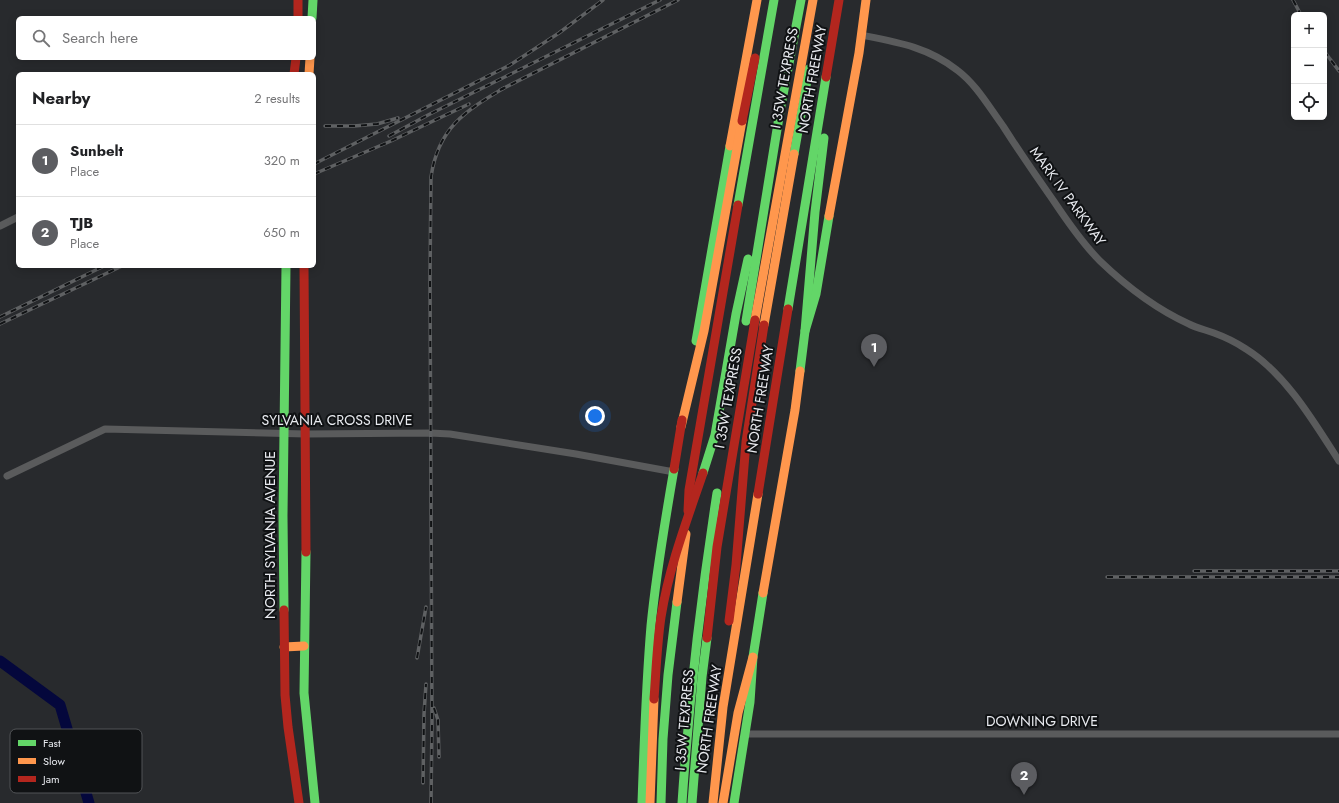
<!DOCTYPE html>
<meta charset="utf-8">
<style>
:root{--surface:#fff;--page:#f6f6f6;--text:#202124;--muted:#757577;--line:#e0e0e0;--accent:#5c5d61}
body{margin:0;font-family:Jost,sans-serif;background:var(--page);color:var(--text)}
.controls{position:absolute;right:12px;top:12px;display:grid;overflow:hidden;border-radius:6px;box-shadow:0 2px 10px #0003}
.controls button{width:36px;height:36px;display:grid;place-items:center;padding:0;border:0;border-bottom:1px solid var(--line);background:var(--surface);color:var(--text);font:20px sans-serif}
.you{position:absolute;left:595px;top:416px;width:14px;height:14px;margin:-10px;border:3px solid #fff;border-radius:50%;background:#1a73e8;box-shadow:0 0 0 6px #1a73e833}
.badge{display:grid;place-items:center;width:26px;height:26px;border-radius:50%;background:var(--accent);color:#fff;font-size:13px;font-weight:700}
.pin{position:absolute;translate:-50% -33px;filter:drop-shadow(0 1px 2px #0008)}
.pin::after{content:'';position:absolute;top:21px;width:14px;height:12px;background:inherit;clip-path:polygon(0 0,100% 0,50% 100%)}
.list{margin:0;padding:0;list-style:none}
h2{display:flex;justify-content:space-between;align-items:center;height:52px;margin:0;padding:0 16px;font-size:17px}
h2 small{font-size:13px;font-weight:400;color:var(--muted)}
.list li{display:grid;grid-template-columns:26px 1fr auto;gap:12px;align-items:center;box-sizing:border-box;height:72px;padding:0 16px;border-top:1px solid var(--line)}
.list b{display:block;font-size:15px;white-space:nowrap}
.list p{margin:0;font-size:13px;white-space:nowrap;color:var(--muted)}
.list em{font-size:13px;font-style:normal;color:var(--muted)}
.icon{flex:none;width:22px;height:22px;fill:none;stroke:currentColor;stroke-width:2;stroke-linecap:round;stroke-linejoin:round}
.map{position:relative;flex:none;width:1339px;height:803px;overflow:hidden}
.search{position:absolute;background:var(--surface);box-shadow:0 2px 10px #0003;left:16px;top:16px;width:300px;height:44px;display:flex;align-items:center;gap:10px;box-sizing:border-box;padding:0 14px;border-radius:6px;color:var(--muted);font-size:15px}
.panel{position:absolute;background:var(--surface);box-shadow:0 2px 10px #0003;left:16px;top:72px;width:300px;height:196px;border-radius:6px}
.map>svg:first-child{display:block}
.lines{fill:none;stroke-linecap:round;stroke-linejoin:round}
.river{stroke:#04073c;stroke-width:11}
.street{stroke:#5a5b5c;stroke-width:7}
.fast{stroke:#63d668;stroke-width:9}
.slow{stroke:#ff974d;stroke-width:9}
.jam{stroke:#b3261e;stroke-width:9}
.rail-casing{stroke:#5f6163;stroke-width:3.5}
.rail{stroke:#101214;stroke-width:2;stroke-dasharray:6;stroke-linecap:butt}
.jam-bridge{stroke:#b3261e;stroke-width:9}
.labels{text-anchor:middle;stroke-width:4;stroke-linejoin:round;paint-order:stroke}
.street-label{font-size:14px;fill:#e8eaef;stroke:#101214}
.key{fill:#101214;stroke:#515356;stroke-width:1}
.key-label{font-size:11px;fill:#e8eaef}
</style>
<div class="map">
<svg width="1339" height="803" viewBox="0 0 1339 803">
<rect width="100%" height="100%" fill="#282a2d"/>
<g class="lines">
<!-- river -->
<path class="river" d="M0 661 60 705 89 803"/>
<!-- street -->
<g class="street">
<path d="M861 35C897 42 928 47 957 70 976 84 989 107 1003 126 1019 151 1036 176 1053 200 1067 221 1082 243 1100 261 1126 286 1156 309 1189 324 1197 328 1206 330 1214 333 1225 337 1237 343 1246 349 1286 374 1314 422 1339 461"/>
<path d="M0 226 18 217"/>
<path d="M7 476 105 429 306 434 430 433 450 434 576 454 674 472"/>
<path d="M745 734H1339"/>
</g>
<!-- fast -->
<g class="fast">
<path d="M312 18 313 0"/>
<path d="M794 154 809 69"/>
<path d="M738 205 774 0"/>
<path d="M788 309 826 77"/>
<path d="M746 321 780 111 801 0"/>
<path d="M805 331 815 212 824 138"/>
<path d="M696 341 730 146"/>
<path d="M800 371 805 331 816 294 829 216"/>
<path d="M703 473 715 435 736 314 748 259"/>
<path d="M306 552 304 693 315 803"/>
<path d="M284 610 283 516 286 266"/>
<path d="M642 803C644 744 646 685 651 626 656 574 665 521 674 469"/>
<path d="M661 803 663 739 668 675 677 602"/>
<path d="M682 803C689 699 701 596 717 493"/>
<path d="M692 803 702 677 707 638"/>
<path d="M734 803 750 702 753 657 763 593"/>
</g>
<!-- slow -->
<g class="slow">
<path d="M309 74 310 58"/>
<path d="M730 146 757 0"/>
<path d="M829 216 859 53 866 0"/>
<path d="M755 320 813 0"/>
<path d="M764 325 794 154"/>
<path d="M681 427 704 331 742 121"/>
<path d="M763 593 795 410 800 371"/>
<path d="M677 602 686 534"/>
<path d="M284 647 304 646"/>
<path d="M650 803 654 699"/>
<path d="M713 803 723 707 758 494"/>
<path d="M723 803 738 713 753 657"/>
</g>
<!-- jam -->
<g class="jam">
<path d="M298 0V18"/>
<path d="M294 74 296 58"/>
<path d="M826 77 839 0"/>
<path d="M742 121 755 58"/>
<path d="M304 266 306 552"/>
<path d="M674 469 682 420"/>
<path d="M758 494 788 309"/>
<path d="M688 511 689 490 738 205"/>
<path d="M284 610 285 695 288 727 299 803"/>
<path d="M729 621 736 565 746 442 764 325"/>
<path d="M707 638 717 547 755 320"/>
</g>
<defs>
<g id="rail">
<path d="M1293 0 1301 15"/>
<path d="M1324 51 1339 71"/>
<path d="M500 90 678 0"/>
<path d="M325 126H354L377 124 398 118"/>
<path d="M389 136 428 115 660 0"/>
<path d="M314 164 510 65 559 33 603 0"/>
<path d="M314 174 391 141 469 104"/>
<path d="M0 317 104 266"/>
<path d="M0 324 122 266"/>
<path d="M1194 571H1339"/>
<path d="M1107 577H1339"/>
<path d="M417 658 426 607"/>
<path d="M434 708 438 720 439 757"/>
<path d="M423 783 424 714 426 684"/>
<path d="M431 803 432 722 430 278 431 177C438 128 465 111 504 88"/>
</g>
</defs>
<!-- rail casing -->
<use href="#rail" class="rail-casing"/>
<!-- rail -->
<use href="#rail" class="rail"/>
<!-- jam-bridge -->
<path class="jam-bridge" d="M654 699C656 672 657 644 661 617 669 567 687 520 703 473"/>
</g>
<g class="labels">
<!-- street labels -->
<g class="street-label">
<text transform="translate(784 78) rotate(-80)" y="5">I 35W TEXPRESS</text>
<text transform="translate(812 79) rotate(-80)" y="5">NORTH FREEWAY</text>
<text transform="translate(1068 196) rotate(54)" y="5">MARK IV PARKWAY</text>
<text transform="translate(728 398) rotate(-80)" y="5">I 35W TEXPRESS</text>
<text transform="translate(760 399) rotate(-81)" y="5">NORTH FREEWAY</text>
<text x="337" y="425">SYLVANIA CROSS DRIVE</text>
<text transform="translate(270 535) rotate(-90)" y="5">NORTH SYLVANIA AVENUE</text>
<text transform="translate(709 719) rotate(-82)" y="5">NORTH FREEWAY</text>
<text transform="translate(684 720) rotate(-85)" y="5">I 35W TEXPRESS</text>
<text x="1042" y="726">DOWNING DRIVE</text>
</g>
</g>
<!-- legend -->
<rect x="10" y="729" width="132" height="64" rx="6" class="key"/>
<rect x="18" y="740" width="18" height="6" fill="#63d668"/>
<rect x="18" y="758" width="18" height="6" fill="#ff974d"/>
<rect x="18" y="776" width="18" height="6" fill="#b3261e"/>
<g class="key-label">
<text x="43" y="747">Fast</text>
<text x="43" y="765">Slow</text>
<text x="43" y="783">Jam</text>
</g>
</svg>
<div class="controls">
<button>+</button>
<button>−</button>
<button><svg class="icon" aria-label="locate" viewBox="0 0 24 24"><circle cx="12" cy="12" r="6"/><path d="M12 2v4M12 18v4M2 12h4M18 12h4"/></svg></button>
</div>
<div class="you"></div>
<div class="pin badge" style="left:874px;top:367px">1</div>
<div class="pin badge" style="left:1024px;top:795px">2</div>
<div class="search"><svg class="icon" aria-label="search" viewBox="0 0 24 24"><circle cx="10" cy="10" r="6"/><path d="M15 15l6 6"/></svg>Search here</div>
<section class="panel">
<h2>Nearby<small>2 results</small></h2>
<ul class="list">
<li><span class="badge">1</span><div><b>Sunbelt</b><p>Place</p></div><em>320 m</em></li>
<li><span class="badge">2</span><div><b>TJB</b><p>Place</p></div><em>650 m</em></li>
</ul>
</section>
</div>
